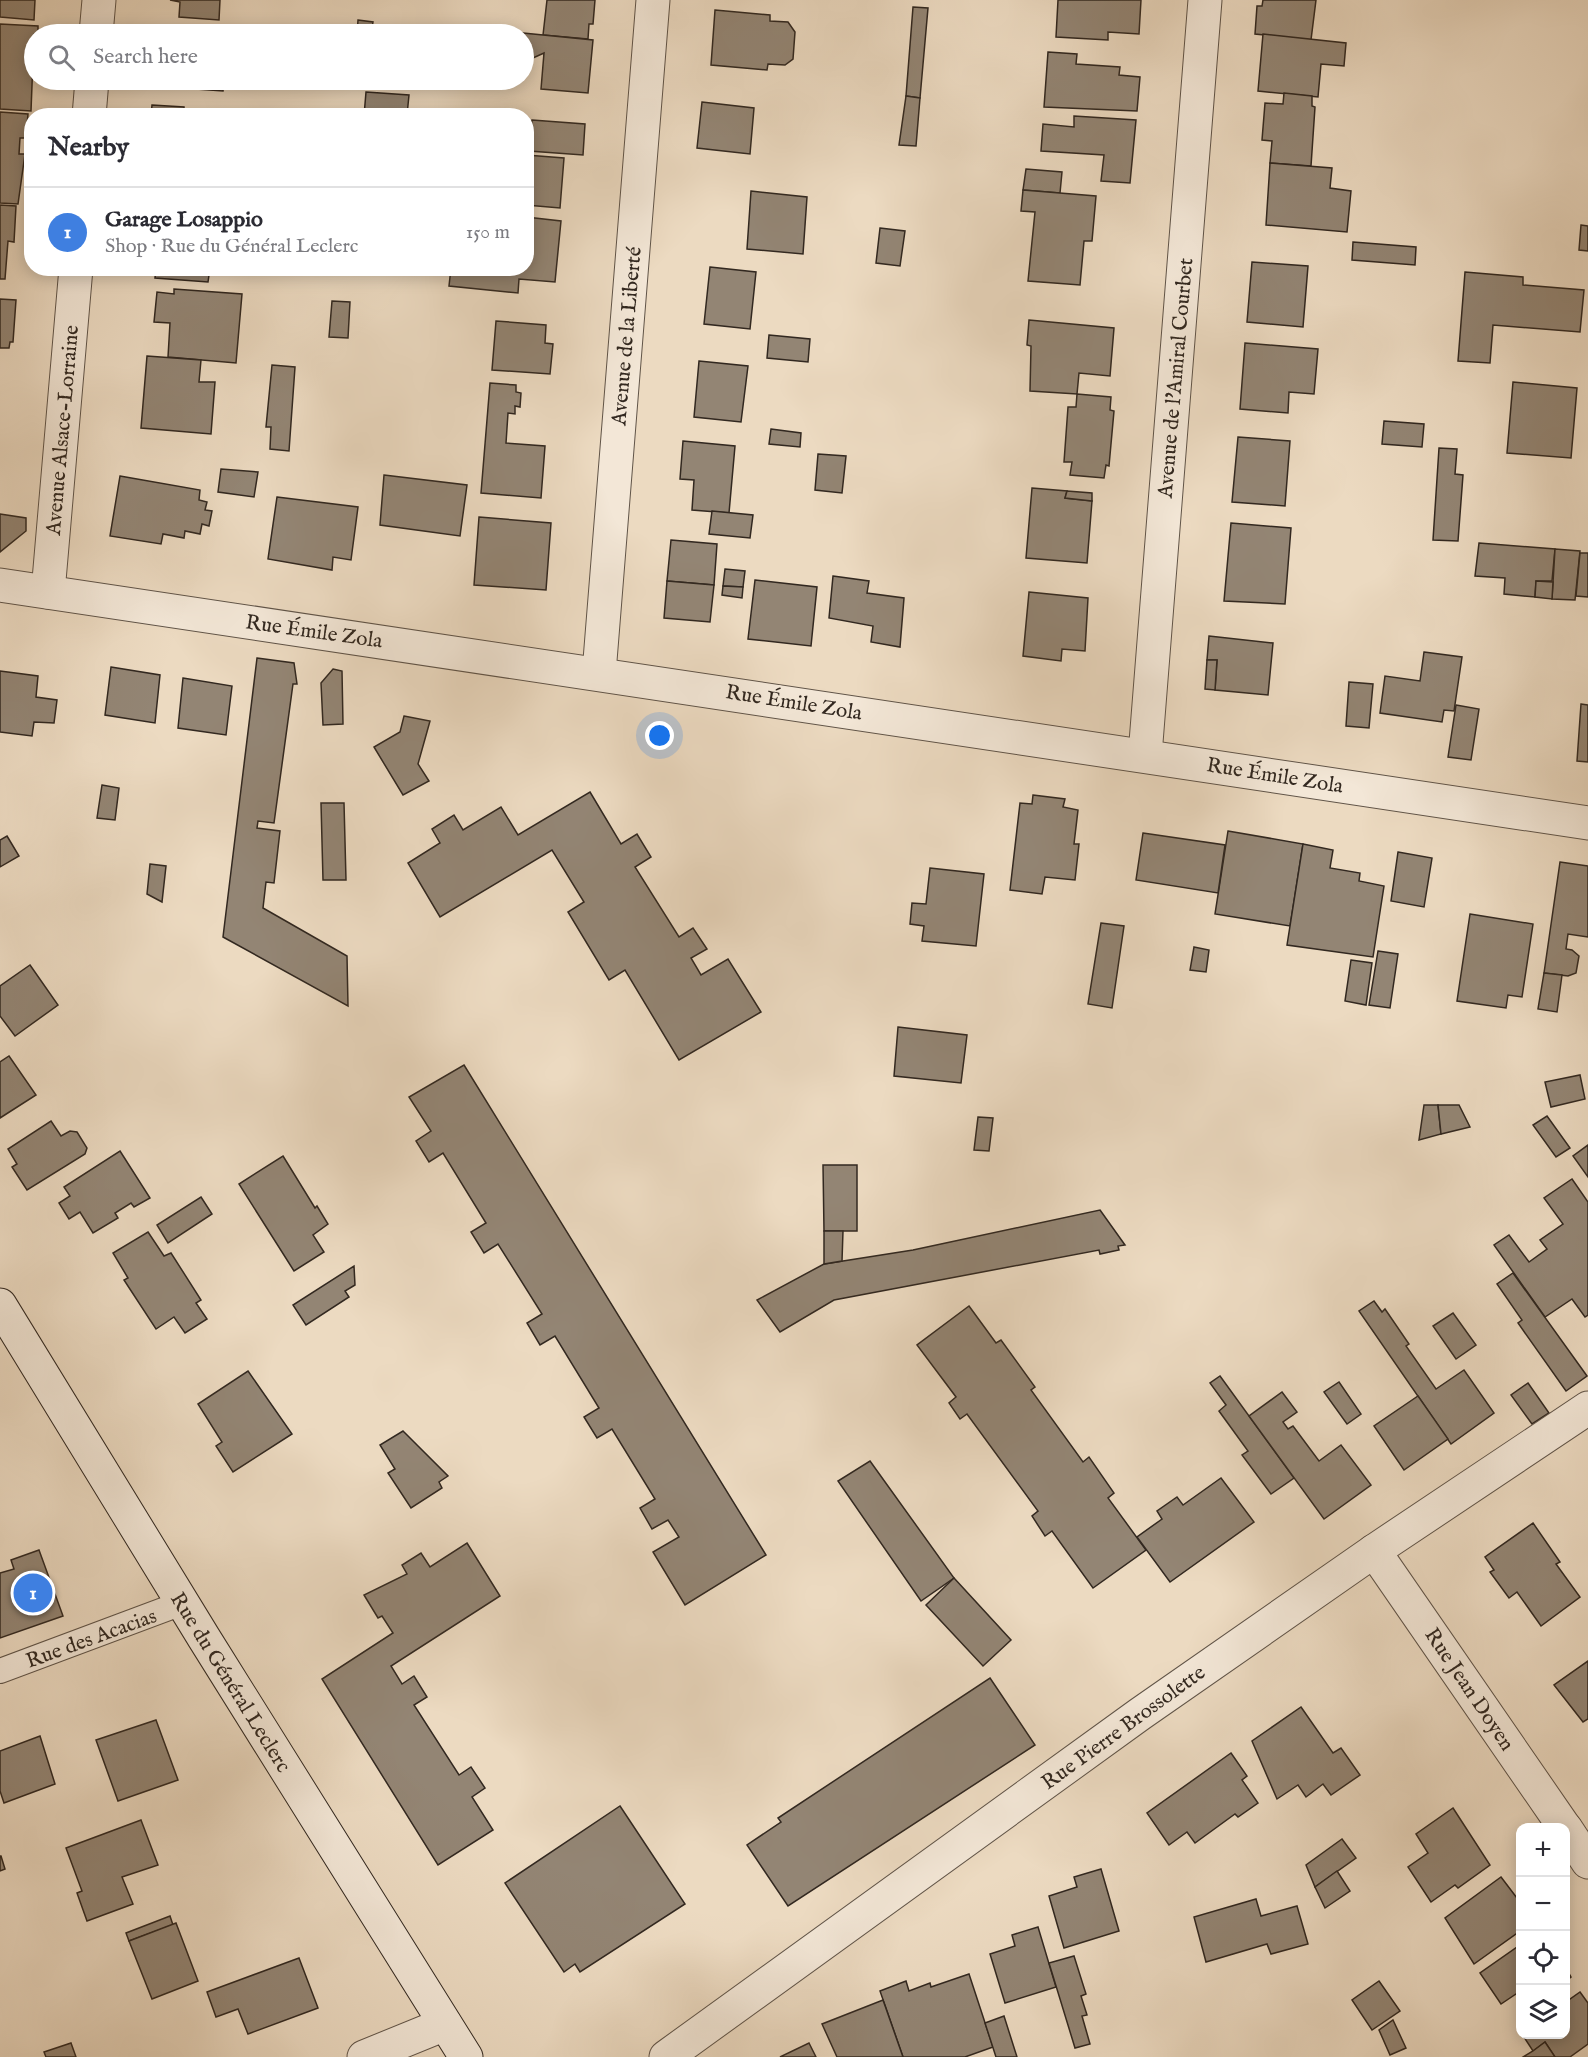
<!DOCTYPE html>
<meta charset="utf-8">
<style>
:root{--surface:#fff;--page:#f7f7f7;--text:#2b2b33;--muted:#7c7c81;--line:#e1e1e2;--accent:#0f766e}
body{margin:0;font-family:"IM FELL English",serif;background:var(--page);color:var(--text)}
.controls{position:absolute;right:18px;bottom:18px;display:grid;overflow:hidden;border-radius:12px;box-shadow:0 3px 15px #0003}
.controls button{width:54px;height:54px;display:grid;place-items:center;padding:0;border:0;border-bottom:2px solid var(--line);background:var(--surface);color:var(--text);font:30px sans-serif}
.you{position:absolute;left:660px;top:736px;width:21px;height:21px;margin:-15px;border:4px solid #fff;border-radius:50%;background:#1a73e8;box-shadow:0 0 0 9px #1a73e833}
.badge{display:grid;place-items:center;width:39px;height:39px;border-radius:50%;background:var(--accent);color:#fff;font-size:20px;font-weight:700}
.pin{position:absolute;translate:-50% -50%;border:3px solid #fff;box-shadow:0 2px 6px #0006}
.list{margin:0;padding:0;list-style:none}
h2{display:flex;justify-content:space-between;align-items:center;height:78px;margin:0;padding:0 24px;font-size:26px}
h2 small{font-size:20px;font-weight:400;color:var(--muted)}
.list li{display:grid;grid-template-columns:39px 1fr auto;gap:18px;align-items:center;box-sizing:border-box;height:90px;padding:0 24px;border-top:2px solid var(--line)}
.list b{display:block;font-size:22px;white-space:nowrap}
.list p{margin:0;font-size:20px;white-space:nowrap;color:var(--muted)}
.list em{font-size:20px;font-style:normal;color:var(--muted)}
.icon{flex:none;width:33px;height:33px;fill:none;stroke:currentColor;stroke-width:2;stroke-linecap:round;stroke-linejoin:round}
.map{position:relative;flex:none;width:1588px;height:2057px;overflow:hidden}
.search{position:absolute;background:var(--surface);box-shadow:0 3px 15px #0003;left:24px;top:24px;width:510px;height:66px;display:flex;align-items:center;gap:15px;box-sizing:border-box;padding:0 21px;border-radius:33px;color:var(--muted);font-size:22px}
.panel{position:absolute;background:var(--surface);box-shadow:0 3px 15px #0003;left:24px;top:108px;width:510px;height:168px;border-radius:24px}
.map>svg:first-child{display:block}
.building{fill:#938574;stroke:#322820;stroke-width:1.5}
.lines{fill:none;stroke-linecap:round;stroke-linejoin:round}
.lane-casing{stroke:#605448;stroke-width:26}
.street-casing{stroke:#605448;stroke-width:35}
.secondary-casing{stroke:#322820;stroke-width:35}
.lane{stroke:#f3e7d7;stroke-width:24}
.street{stroke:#f3e7d7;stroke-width:33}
.secondary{stroke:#f3e7d7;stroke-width:33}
.labels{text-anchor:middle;stroke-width:4.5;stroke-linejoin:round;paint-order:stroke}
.street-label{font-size:21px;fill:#322820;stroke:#f3e7d7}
</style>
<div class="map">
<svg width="1588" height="2057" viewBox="0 0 1588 2057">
<rect width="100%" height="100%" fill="#ecdac1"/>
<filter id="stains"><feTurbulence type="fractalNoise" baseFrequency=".00333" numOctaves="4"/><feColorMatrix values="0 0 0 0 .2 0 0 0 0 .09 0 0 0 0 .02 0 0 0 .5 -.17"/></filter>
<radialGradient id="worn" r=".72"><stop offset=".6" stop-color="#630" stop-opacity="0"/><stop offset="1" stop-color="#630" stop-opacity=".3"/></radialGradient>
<!-- building -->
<g class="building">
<path d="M0 0H35L34 20 0 17Z"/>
<path d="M170 0H220L219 20 179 17 180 2Z"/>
<path d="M547 0H595L593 24H589L588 39 543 35Z"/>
<path d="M1058 0H1141L1139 34 1108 32V40L1056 37Z"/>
<path d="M1263 0H1316L1311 40 1255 34 1257 6H1262Z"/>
<path d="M913 7 928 8 920 98 906 96Z"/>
<path d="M715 10 770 15V21L788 22 795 32 793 59 785 65 768 64 767 70 711 65Z"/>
<path d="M358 20 373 22 371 34H357Z"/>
<path d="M0 24 38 26V34H34L31 111 0 109Z"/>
<path d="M172 32 206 34H172Z"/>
<path d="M513 32 593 40 588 93 541 89 544 53 533 58 524 57V34H513Z"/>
<path d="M1263 34 1346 43 1344 66 1321 64 1318 97 1258 91Z"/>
<path d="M1048 52 1077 54 1076 64 1120 67 1119 75 1140 77 1137 111 1044 107Z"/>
<path d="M168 80H224L223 91 168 87Z"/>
<path d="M366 92 409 95 407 115 377 113V116H364Z"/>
<path d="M1284 93 1312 96V106L1315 107 1311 166 1270 163 1272 141 1262 140 1265 103 1283 104Z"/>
<path d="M906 96 920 98 916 146 899 145Z"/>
<path d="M702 102 754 108 750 154 697 148Z"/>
<path d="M152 105 184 107V116H151Z"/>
<path d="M0 112 28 114 26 138H20L19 154H25L18 204 0 203Z"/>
<path d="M1074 116 1136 120 1130 183 1101 181 1104 155 1041 151 1043 124 1074 127Z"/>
<path d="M532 120 585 124 583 155 529 151Z"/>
<path d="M526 155 564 158 560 208 526 205Z"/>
<path d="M1270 163 1332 168 1330 188 1351 191 1347 232 1266 225Z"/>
<path d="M1026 169 1062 172 1060 193 1023 190Z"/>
<path d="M1023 190 1096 196 1092 241H1084L1080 285 1028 281 1035 212 1021 211Z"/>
<path d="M751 191 807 197 803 254 747 249Z"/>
<path d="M0 205 16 206 14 242 8 241 5 279H0Z"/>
<path d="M526 217 561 221 555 282 519 279 518 293 449 286 451 268H526Z"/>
<path d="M1581 225 1588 226V251L1579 250Z"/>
<path d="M880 228 905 231 900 266 876 263Z"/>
<path d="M1353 242 1416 247 1415 265 1352 260Z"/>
<path d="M1252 262 1308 266 1303 327 1247 322Z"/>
<path d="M710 267 756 272 750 329 704 324Z"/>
<path d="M156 268H210L208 282 155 278Z"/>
<path d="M1465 272 1523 277V285L1584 290 1580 332 1493 325 1490 363 1458 361Z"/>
<path d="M174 289 242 294 236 363 168 357 170 323 154 322 157 292 174 294Z"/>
<path d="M0 299 16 300 13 342H10L9 348H0Z"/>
<path d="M332 301 350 302 348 338 329 337Z"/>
<path d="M1029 320 1114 328 1110 376 1079 373 1077 394 1030 391 1031 346 1027 345Z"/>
<path d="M496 321 546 325 545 343 553 344 550 374 492 370Z"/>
<path d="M769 335 810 339 808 362 767 358Z"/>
<path d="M1245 343 1318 349 1314 394 1289 392 1288 413 1240 409Z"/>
<path d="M147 356 201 360 199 382H215L211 434 141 428Z"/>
<path d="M699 361 748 366 741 422 694 417Z"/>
<path d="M272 365 295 367 289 451 270 449 271 427H266Z"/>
<path d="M1513 382 1577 388 1571 458 1507 453Z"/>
<path d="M490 383 516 385V392L521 393 520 407 515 406V414L508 413 506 443 545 446 541 498 481 493Z"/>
<path d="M1077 394 1111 397 1110 410 1114 411 1109 466 1106 465 1104 478 1070 475 1072 462H1064L1068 407H1076Z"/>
<path d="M1384 421 1424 424 1422 447 1382 444Z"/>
<path d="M771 429 801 433 800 447 769 444Z"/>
<path d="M1238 437 1290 441 1285 506 1232 502Z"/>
<path d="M683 441 735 446 729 513 692 510 694 480 680 479Z"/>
<path d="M1439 448 1457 449 1455 474 1463 475 1458 541 1433 540Z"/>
<path d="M818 454 846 456 842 493 815 490Z"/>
<path d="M221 469 258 472 254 497 218 492Z"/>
<path d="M384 475 467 485 460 536 380 525Z"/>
<path d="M120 476 200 490 199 500 207 502 205 510 212 511 209 526 202 524 200 534 185 531 184 538 163 534 161 544 110 536Z"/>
<path d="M1032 488 1067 491 1065 498 1092 501 1087 563 1026 558Z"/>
<path d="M1067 491 1092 493V501L1065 498Z"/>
<path d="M277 497 358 507 351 560 333 557 332 570 268 559Z"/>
<path d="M712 511 753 515 750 538 709 534Z"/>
<path d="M0 514 26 518V531L0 552Z"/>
<path d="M479 517 551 523 546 590 474 585Z"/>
<path d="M1231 523 1291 528 1285 604 1224 601Z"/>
<path d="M671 540 717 544 714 585 667 581Z"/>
<path d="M1479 543 1555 549 1552 581H1536L1535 597 1504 594 1505 578 1475 576Z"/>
<path d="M1555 549 1580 551 1575 600 1552 599Z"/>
<path d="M1580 553H1588V597L1576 596Z"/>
<path d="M725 569 745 571 743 587 723 586Z"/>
<path d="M833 576 869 581 867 593 904 598 900 647 871 642 873 626 829 618Z"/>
<path d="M755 580 817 587 811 646 748 639Z"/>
<path d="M667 581 714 585 710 622 664 618Z"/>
<path d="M1536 581 1553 582 1552 599 1535 597Z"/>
<path d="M723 586 743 587 742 598 722 595Z"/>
<path d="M1029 592 1088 598 1085 651 1062 649 1061 661 1023 656Z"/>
<path d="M1209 636 1273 643 1268 695 1215 690 1217 660H1207Z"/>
<path d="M1424 652 1462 657 1454 711 1444 710 1442 722 1380 713 1385 676 1420 681Z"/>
<path d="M257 658 294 663 297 684H293L274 823 258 821 257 828 280 831 274 883 266 882 263 908 347 956 348 1006 223 937Z"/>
<path d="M1207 660H1217L1215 690 1205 689Z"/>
<path d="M111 667 160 675 155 723 105 715Z"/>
<path d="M333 669 342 671 343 724 323 725 321 683Z"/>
<path d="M0 671 38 676 36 697 57 700 54 723 34 722 32 736 0 732Z"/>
<path d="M183 678 232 686 226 735 178 728Z"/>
<path d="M1349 682 1373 684 1369 728 1346 726Z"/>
<path d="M1581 704 1588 705V762L1577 761Z"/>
<path d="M1456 705 1479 709 1471 760 1448 757Z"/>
<path d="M404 716 430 721 418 764 429 781 403 795 374 747 400 732Z"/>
<path d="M102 785 119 788 115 820 97 818Z"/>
<path d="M590 792 621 844 637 834 651 857 635 867 679 937 693 928 707 949 691 958 701 975 728 959 761 1012 679 1060 625 970 609 980 568 912 584 902 552 850 440 917 408 863 440 843 432 829 454 815 463 830 501 807 518 835Z"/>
<path d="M1033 795 1065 799 1063 807 1078 810 1074 844H1079L1075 880 1045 877 1042 894 1010 890 1020 803 1032 804Z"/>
<path d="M321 803H344L346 880H323Z"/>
<path d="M1228 831 1303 844 1290 926 1215 914Z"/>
<path d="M1143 833 1225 845 1218 893 1136 880Z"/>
<path d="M7 836 19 856 0 867V840Z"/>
<path d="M1303 844 1333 850 1330 868 1360 873 1359 881 1384 886 1373 957 1287 945Z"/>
<path d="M1398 852 1432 858 1424 907 1391 901Z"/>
<path d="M1560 862 1588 866V937L1568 934 1566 949 1572 950 1579 956 1576 973 1568 976 1544 973Z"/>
<path d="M150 864 166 866 162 902 147 894Z"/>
<path d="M930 868 984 874 976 946 922 941 924 926 910 924 912 903 926 904Z"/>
<path d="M1470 914 1533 924 1522 997 1508 995 1506 1008 1457 1001Z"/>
<path d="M1101 923 1124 926 1112 1008 1088 1004Z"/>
<path d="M1194 947 1209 950 1206 972 1190 970Z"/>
<path d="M1378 951 1398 954 1390 1008 1369 1005Z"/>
<path d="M1351 960 1372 963 1366 1005 1345 1001Z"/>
<path d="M30 965 58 1005 15 1036 0 1016V986Z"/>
<path d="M1544 973 1562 975 1557 1012 1538 1009Z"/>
<path d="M898 1027 967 1035 961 1083 894 1076Z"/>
<path d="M9 1056 36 1095 0 1118V1062Z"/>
<path d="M464 1065 766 1555 685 1605 653 1552 679 1537 668 1520 652 1529 640 1508 655 1499 612 1429 597 1438 584 1417 599 1408 555 1336 540 1345 527 1323 542 1314 498 1244 484 1253 471 1232 486 1223 443 1153 429 1162 416 1141 431 1131 409 1097Z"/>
<path d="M1580 1075 1585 1099 1551 1107 1545 1082Z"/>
<path d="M1424 1105H1438L1441 1134 1419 1140Z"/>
<path d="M1438 1105H1459L1470 1127 1441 1134Z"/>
<path d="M1547 1116 1570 1148 1556 1157 1533 1125Z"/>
<path d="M978 1117 993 1118 989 1151 974 1150Z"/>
<path d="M51 1121 61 1136 70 1131 77 1132 87 1148 85 1154 27 1190 12 1167 17 1164 8 1149Z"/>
<path d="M1588 1145V1177L1573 1156Z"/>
<path d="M120 1151 150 1198 134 1207 131 1203 115 1213 118 1218 93 1233 80 1212 69 1219 59 1203 70 1196 64 1187Z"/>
<path d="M283 1156 315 1208 317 1206 328 1224 313 1235 324 1252 294 1271 239 1184Z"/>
<path d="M823 1165H857V1231H824Z"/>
<path d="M1572 1179 1588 1202V1315L1585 1317 1572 1299 1545 1317 1494 1245 1509 1235 1529 1262 1547 1249 1540 1240 1563 1224 1544 1198Z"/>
<path d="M201 1197 212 1214 168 1243 157 1225Z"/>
<path d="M1100 1210 1125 1245 1118 1246 1119 1250 1100 1254 1099 1250 834 1300 780 1332 757 1300 824 1264 913 1250Z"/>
<path d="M824 1231H843L842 1261 824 1264Z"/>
<path d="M148 1232 164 1256 171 1253 201 1300 196 1303 207 1319 185 1333 174 1317 156 1329 124 1280 128 1278 113 1253Z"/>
<path d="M354 1266 355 1285 345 1291 349 1297 306 1325 293 1305Z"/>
<path d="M1513 1273 1587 1376 1566 1391 1518 1323 1522 1320 1497 1284Z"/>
<path d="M1374 1301 1382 1312 1385 1309 1409 1344 1406 1346 1436 1389 1464 1370 1494 1413 1451 1444 1359 1311Z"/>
<path d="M969 1306 996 1343 1001 1340 1035 1387 1031 1390 1083 1462 1089 1457 1114 1493 1108 1498 1146 1550 1093 1588 1052 1531 1045 1536 1032 1516 1038 1511 967 1414 960 1419 949 1403 956 1397 917 1345Z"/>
<path d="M1453 1313 1476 1345 1456 1359 1433 1326Z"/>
<path d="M248 1371 292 1434 233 1472 216 1446 222 1442 198 1404Z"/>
<path d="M1220 1376 1294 1478 1271 1494 1242 1455 1248 1451 1219 1411 1226 1405 1210 1383Z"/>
<path d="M1339 1382 1361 1414 1347 1424 1324 1392Z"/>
<path d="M1528 1383 1549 1413 1532 1424 1511 1395Z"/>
<path d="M1282 1392 1297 1412 1283 1422 1288 1429 1293 1426 1319 1461 1341 1445 1371 1485 1324 1519 1249 1416Z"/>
<path d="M1418 1396 1448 1439 1404 1470 1374 1426Z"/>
<path d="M403 1431 448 1476 439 1482 442 1488 411 1508 388 1473 395 1469 380 1445Z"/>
<path d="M870 1461 954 1578 921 1601 838 1481Z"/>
<path d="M1221 1478 1254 1522 1170 1582 1137 1537 1162 1519 1157 1511 1177 1497 1183 1505Z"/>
<path d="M1533 1523 1560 1562 1556 1564 1580 1597 1541 1626 1517 1592 1509 1598 1490 1572 1494 1570 1485 1557Z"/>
<path d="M467 1543 500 1596 391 1666 402 1684 414 1676 427 1697 414 1705 459 1775 471 1767 485 1788 472 1797 493 1830 438 1865 322 1679 393 1633 382 1616 378 1618 364 1595 407 1574 402 1565 421 1553 430 1567Z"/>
<path d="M39 1550 63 1616 0 1638V1573L14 1569 11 1560Z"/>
<path d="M954 1578 1011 1640 983 1666 926 1605Z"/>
<path d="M1588 1661V1719L1583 1722 1554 1685Z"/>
<path d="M990 1678 1035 1745 788 1906 747 1845 781 1822 778 1818Z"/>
<path d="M1301 1707 1333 1753 1341 1748 1360 1775 1331 1795 1323 1784 1306 1797 1298 1785 1277 1799 1252 1741Z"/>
<path d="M156 1720 178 1780 118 1801 96 1740Z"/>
<path d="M40 1736 55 1784 4 1803 0 1791V1751Z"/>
<path d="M1231 1753 1247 1776 1242 1780 1258 1803 1238 1817 1235 1814 1195 1843 1187 1832 1169 1845 1147 1813Z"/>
<path d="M620 1806 685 1904 580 1972 575 1964 564 1972 505 1883Z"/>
<path d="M1453 1808 1490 1865 1458 1888 1455 1885 1431 1902 1408 1867 1428 1853 1416 1834Z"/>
<path d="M141 1820 158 1865 122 1877 133 1904 87 1921 77 1893 82 1891 66 1848Z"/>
<path d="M1342 1839 1356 1858 1315 1887 1306 1865Z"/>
<path d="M1 1856 5 1869 0 1871V1856Z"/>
<path d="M1101 1869 1119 1931 1064 1948 1049 1896 1077 1887 1074 1877Z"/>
<path d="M1337 1871 1350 1891 1325 1908 1315 1887Z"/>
<path d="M1501 1877 1520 1902V1931L1474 1964 1445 1918Z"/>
<path d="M1256 1899 1261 1916 1297 1906 1308 1944 1271 1954 1267 1944 1206 1962 1194 1917Z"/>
<path d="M170 1916 173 1925 129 1941 126 1933Z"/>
<path d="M176 1923 198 1981 152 1999 129 1941Z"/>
<path d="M1038 1927 1056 1987 1005 2003 990 1954 1015 1946 1012 1935Z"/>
<path d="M1520 1945V2000L1516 1994 1501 2004 1480 1973Z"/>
<path d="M1074 1956 1086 1994 1081 1996 1087 2015 1082 2016 1090 2044 1075 2048 1049 1963Z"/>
<path d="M299 1958 318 2008 248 2034 238 2009 216 2017 207 1992Z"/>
<path d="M1566 1968 1571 1977 1566 1981Z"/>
<path d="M969 1974 993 2047 965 2057H903L880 1991 906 1981 909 1991 930 1983 931 1987Z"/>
<path d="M1379 1981 1400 2011 1372 2030 1352 2000Z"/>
<path d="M1580 1992 1588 2003V2044L1570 2057H1555L1545 2042 1533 2051 1522 2034H1566V2002Z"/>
<path d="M883 2000 903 2057H837L822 2024Z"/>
<path d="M1004 2016 1017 2057H996L985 2023Z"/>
<path d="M1393 2020 1406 2048 1390 2055 1379 2030Z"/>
<path d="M1545 2042 1555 2057H1523L1533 2051Z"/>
<path d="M71 2043 76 2057H46L44 2052Z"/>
<path d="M809 2043 816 2057H780Z"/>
</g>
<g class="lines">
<defs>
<path id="lane" d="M0 1671 182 1603"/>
<g id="street">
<path d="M96 34 99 0"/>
<path d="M89 116 92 80"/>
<path d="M0 585 1588 823"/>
<path d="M48 592 76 268"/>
<path d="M599 673 653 0"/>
<path d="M1145 755 1205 0"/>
<path d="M1374 1551 1565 1828"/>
<path d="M1566 1829 1588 1862"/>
<path d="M364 2057 445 2024"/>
<path d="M666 2057 1140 1714 1374 1551 1588 1408"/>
</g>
<path id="secondary" d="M0 1305 204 1638 466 2057"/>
</defs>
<!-- lane casing -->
<use href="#lane" class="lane-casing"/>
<!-- street casing -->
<use href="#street" class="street-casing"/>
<!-- secondary casing -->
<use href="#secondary" class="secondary-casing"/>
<!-- lane -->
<use href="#lane" class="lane"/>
<!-- street -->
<use href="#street" class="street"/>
<!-- secondary -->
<use href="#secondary" class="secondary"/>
</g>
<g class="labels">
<!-- street labels -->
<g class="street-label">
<text transform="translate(626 336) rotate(-85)" y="7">Avenue de la Liberté</text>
<text transform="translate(1175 378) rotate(-85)" y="7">Avenue de l'Amiral Courbet</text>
<text transform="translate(62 430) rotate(-85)" y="7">Avenue Alsace-Lorraine</text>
<text transform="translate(314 631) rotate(8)" y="7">Rue Émile Zola</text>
<text transform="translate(794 702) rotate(9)" y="7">Rue Émile Zola</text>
<text transform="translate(1275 775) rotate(9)" y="7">Rue Émile Zola</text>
<text transform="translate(91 1638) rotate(-20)" y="7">Rue des Acacias</text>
<text transform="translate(231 1682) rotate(58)" y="7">Rue du Général Leclerc</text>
<text transform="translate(1470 1689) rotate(56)" y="7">Rue Jean Doyen</text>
<text transform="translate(1123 1727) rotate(-36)" y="7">Rue Pierre Brossolette</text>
</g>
</g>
<rect width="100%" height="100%" filter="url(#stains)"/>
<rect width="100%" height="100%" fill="url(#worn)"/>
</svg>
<div class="controls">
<button>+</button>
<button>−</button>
<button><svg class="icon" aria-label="locate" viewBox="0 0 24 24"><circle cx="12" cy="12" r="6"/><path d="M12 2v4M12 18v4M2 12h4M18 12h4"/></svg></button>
<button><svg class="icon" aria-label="layers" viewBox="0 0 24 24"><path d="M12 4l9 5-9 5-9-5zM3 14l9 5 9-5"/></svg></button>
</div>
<div class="you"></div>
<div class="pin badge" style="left:33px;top:1593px;background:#3f7fe0">1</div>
<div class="search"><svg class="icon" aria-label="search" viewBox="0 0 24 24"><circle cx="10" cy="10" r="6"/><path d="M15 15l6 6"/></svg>Search here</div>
<section class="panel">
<h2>Nearby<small></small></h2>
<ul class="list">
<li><span class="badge" style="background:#3f7fe0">1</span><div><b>Garage Losappio</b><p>Shop · Rue du Général Leclerc</p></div><em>150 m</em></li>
</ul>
</section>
</div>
